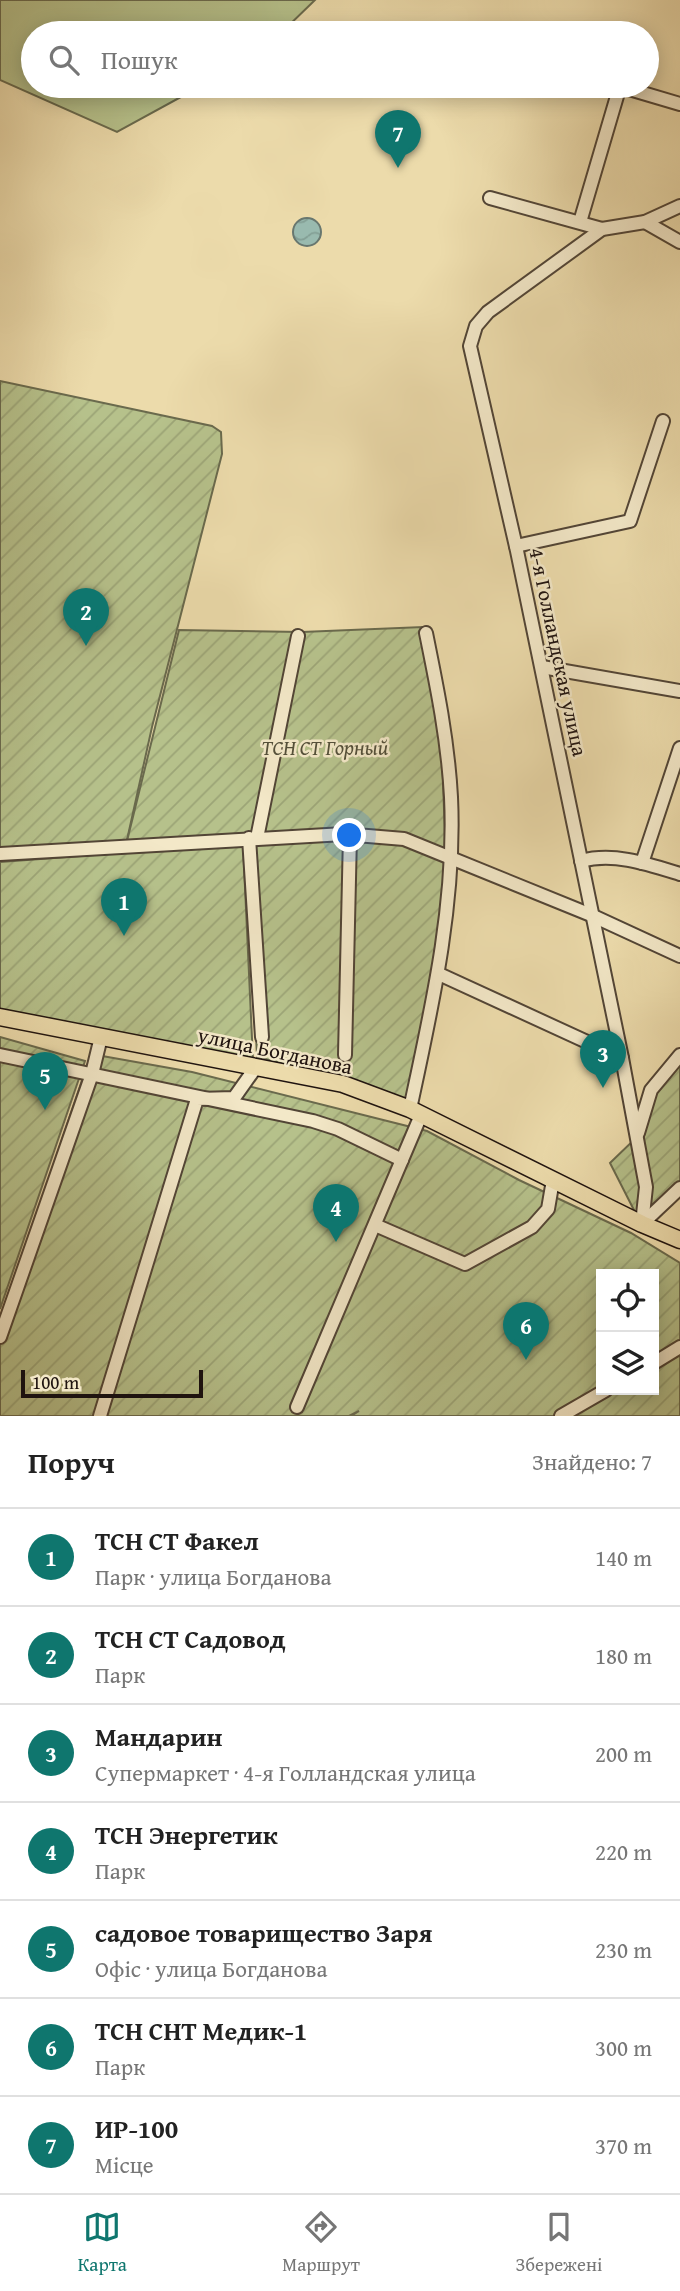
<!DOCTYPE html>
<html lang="uk">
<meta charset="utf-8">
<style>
:root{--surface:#fff;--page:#f6f6f6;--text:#222;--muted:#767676;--line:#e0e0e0;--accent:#0f766e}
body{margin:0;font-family:"Gentium Book Plus",serif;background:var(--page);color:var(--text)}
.controls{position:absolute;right:21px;bottom:21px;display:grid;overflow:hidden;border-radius:0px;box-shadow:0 4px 18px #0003}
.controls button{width:63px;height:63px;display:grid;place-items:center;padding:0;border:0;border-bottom:2px solid var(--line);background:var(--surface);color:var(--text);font:35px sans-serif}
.scale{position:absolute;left:21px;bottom:18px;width:182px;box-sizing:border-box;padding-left:7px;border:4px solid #1f130f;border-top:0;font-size:19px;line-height:24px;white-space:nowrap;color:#1f130f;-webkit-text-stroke:5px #f3e8c8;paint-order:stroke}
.you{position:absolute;left:350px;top:836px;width:24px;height:24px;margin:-18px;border:5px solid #fff;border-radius:50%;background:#1a73e8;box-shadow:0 0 0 10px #1a73e833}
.badge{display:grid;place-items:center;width:46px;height:46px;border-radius:50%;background:var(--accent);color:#fff;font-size:23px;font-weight:700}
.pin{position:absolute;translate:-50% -58px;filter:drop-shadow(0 2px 4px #0008)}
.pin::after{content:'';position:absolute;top:37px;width:24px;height:21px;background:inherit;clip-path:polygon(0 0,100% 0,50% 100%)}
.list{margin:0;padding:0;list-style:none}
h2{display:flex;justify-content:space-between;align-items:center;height:91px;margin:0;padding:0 28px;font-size:30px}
h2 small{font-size:23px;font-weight:400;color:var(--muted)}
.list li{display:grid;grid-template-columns:46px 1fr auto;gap:21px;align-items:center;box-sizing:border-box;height:98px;padding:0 28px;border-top:2px solid var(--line)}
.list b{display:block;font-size:26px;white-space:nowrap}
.list p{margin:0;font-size:23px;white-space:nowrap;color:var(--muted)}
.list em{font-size:23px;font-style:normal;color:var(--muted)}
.icon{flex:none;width:38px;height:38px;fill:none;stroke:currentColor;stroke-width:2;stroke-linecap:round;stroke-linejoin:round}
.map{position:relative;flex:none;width:680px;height:1416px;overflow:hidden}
.search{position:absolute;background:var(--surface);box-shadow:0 4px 18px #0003;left:21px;right:21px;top:21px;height:77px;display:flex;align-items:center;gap:18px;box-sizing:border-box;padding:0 24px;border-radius:38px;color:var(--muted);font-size:26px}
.sheet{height:777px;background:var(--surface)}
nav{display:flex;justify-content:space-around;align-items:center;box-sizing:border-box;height:98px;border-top:2px solid var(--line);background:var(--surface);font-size:19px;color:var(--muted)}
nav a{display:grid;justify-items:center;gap:4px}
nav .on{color:var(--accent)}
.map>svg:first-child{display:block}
.grass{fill:#b6c18b;stroke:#6a6a4d;stroke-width:2}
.garden{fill:url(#garden-furrows);stroke:#6a6a4d;stroke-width:2}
.water{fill:url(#water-waves);stroke:#68776f;stroke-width:2}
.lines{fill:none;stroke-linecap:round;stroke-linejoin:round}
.minor-casing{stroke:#524536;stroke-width:16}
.major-casing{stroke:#1f130f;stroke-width:19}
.minor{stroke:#f3e8c8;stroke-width:12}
.major{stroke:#ecdbab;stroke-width:16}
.labels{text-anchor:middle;stroke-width:5;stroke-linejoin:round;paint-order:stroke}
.street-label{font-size:21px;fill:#1f130f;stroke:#f3e8c8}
.park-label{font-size:21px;font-style:italic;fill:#54503a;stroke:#f3e8c8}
</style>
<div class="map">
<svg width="680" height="1416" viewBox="0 0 680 1416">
<defs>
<pattern id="garden-furrows" width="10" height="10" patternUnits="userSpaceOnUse" patternTransform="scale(1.75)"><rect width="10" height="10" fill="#b6c18b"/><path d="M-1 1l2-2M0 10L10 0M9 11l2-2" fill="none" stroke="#9ca577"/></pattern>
<pattern id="water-waves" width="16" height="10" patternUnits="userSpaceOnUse" patternTransform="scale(1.75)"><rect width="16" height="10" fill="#99baaf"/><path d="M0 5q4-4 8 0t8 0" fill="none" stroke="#839f95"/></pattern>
</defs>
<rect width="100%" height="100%" fill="#ecdbab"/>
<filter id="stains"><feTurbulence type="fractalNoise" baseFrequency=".00286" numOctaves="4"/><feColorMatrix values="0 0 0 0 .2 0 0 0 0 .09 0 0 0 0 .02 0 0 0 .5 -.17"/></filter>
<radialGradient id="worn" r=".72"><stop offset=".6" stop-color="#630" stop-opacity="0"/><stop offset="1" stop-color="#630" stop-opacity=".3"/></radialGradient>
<!-- grass -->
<path class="grass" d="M0 0H315L281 33H33V86H201L117 132 0 80Z"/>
<!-- garden -->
<g class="garden">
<path d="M0 381 212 426 221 432 222 454 152 727 125 849 0 858Z"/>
<path d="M423 627 441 727 446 864 435 974 407 1101 340 1078 257 1057 247 835 127 841 179 630 302 632Z"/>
<path d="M243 844 253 1060 0 1011V862Z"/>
<path d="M0 1037 85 1061 0 1309Z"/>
<path d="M91 1054 192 1072 427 1131 519 1180 631 1233 680 1263V1345L654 1360V1274H601V1390L556 1416H351L359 1411 349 1416H0V1322Z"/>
<path d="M680 1056V1188L636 1214 610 1163 638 1136 651 1091Z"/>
<path d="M680 1351V1416H565L612 1390H654V1366Z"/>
</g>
<!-- water -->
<circle class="water" cx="307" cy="232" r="14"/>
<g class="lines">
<defs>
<g id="minor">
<path d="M619 86 680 104"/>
<path d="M490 198 602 229"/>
<path d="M580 222 620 86"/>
<path d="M645 222 680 242"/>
<path d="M516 546 630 521 663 421"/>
<path d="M542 667 680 691"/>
<path d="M249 838 262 1037"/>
<path d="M257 838 298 636"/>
<path d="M0 854 344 834 404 839 591 915 680 956"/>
<path d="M581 861C614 852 648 864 680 874"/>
<path d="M642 863 680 748"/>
<path d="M439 974 622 1058"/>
<path d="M0 1055 313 1121 338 1129 402 1160"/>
<path d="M345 1055 350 835"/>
<path d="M410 1109C432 1007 456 902 451 797 448 741 437 687 426 633"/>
<path d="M638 1133 651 1090 680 1055"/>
<path d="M642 1224 646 1187 622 1058 517 551 470 346 476 326 488 312 602 229 645 222 680 206"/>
<path d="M642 1224 680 1188"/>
<path d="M375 1225 465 1264 532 1227 548 1209 553 1180"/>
<path d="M0 1337 92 1074 101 1037"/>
<path d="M654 1363 680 1347"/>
<path d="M297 1407 421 1115"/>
<path d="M100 1416 197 1099 234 1098 256 1067"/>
<path d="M561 1416 606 1390"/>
</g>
<path id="major" d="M0 1017 343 1084 410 1109 642 1224 680 1240"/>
</defs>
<!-- minor casing -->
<use href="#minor" class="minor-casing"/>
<!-- major casing -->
<use href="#major" class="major-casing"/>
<!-- minor -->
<use href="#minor" class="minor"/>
<!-- major -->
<use href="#major" class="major"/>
</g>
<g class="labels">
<!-- street labels -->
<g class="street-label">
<text transform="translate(558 652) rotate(78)" y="7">4-я Голландская улица</text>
<text transform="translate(275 1051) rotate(12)" y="7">улица Богданова</text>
</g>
<!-- park labels -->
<g class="park-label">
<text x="325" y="755">ТСН СТ Горный</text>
</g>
</g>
<rect width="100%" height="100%" filter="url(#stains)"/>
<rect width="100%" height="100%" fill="url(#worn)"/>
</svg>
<div class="controls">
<button><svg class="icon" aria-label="locate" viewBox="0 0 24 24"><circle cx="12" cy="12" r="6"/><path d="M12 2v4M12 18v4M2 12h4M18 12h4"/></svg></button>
<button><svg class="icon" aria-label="layers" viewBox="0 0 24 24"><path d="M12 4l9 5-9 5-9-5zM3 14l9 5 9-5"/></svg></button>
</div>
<div class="scale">100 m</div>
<div class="you"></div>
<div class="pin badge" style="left:124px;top:936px">1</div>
<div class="pin badge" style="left:86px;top:646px">2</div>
<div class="pin badge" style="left:603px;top:1088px">3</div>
<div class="pin badge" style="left:336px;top:1242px">4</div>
<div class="pin badge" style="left:45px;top:1110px">5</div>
<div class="pin badge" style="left:526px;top:1360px">6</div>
<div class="pin badge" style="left:398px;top:168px">7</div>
<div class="search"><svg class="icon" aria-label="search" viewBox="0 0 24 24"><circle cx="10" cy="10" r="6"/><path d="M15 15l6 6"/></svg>Пошук</div>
</div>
<section class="sheet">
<h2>Поруч<small>Знайдено: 7</small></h2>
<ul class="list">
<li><span class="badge">1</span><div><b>ТСН СТ Факел</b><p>Парк · улица Богданова</p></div><em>140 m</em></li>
<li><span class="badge">2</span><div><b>ТСН СТ Садовод</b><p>Парк</p></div><em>180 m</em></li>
<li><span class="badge">3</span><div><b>Мандарин</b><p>Супермаркет · 4-я Голландская улица</p></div><em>200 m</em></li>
<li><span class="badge">4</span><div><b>ТСН Энергетик</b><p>Парк</p></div><em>220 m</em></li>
<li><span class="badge">5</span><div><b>садовое товарищество Заря</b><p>Офіс · улица Богданова</p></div><em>230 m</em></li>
<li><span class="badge">6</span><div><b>ТСН СНТ Медик-1</b><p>Парк</p></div><em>300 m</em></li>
<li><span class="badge">7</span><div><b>ИР-100</b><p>Місце</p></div><em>370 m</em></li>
</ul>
</section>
<nav>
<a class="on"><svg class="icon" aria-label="map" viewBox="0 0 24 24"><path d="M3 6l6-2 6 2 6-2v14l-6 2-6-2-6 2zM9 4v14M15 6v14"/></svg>Карта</a>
<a><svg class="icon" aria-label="directions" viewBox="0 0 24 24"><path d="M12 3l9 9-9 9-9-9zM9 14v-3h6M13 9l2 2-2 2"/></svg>Маршрут</a>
<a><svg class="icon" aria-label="saved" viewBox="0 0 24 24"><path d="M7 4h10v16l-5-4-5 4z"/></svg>Збережені</a>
</nav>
